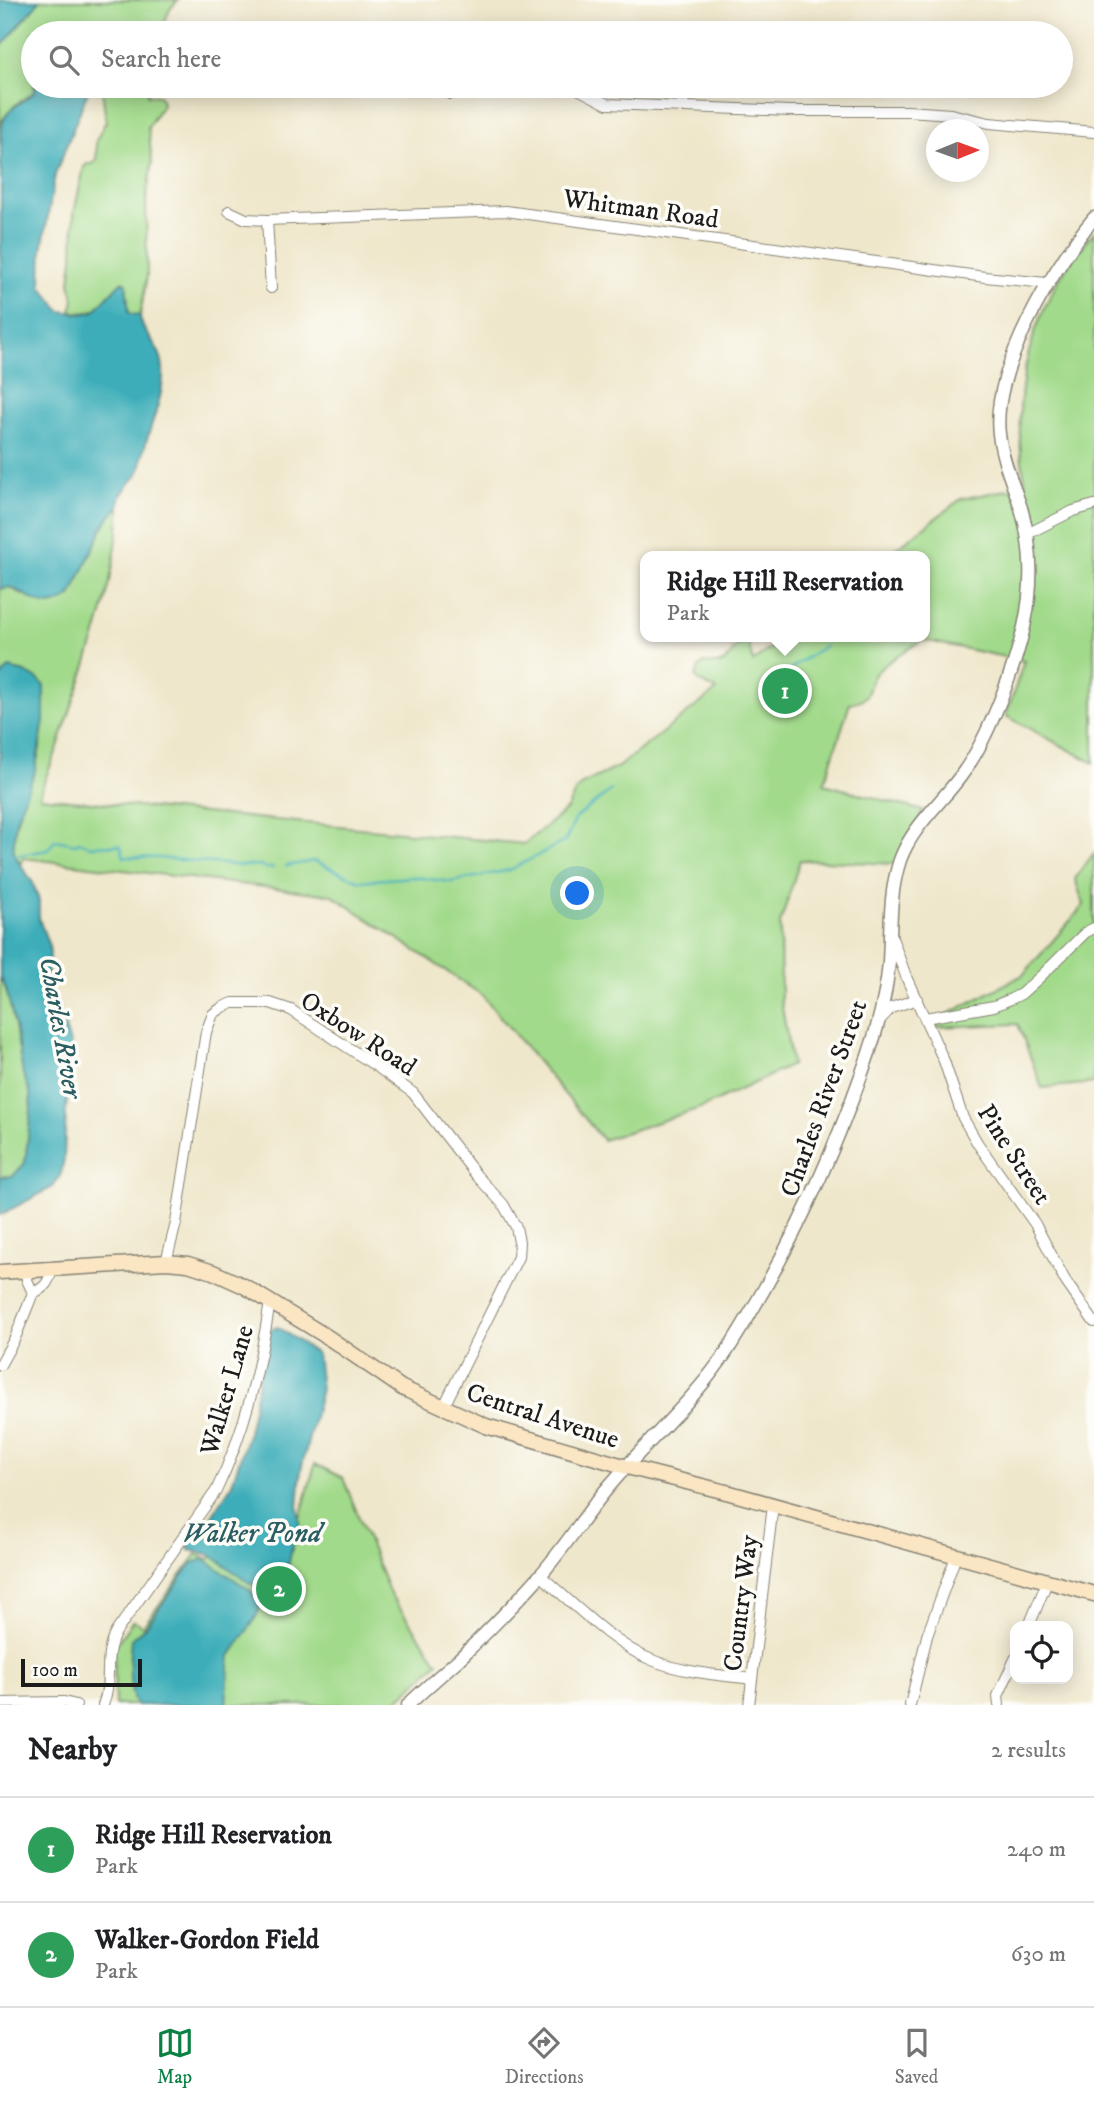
<!DOCTYPE html>
<style>
:root{--surface:#fff;--page:#f6f6f6;--text:#202124;--muted:#757577;--line:#e0e0e0;--accent:#0b8043}
body{margin:0;font-family:"IM FELL DW Pica",serif;background:var(--page);color:var(--text)}
.controls{position:absolute;right:21px;bottom:21px;display:grid;overflow:hidden;border-radius:14px;box-shadow:0 4px 18px #0003}
.controls button{width:63px;height:63px;display:grid;place-items:center;padding:0;border:0;border-bottom:2px solid var(--line);background:var(--surface);color:var(--text);font:35px sans-serif}
.compass{position:absolute;left:926px;top:119px;width:63px;height:63px;border-radius:50%;background:var(--surface);box-shadow:0 4px 18px #0003;rotate:89deg}
.scale{position:absolute;left:21px;bottom:18px;width:121px;box-sizing:border-box;padding-left:7px;border:4px solid #1c1c1c;border-top:0;font-size:19px;line-height:24px;white-space:nowrap;color:#1c1c1c;-webkit-text-stroke:5px #fdfcf7;paint-order:stroke}
.you{position:absolute;left:578px;top:894px;width:24px;height:24px;margin:-18px;border:5px solid #fff;border-radius:50%;background:#1a73e8;box-shadow:0 0 0 10px #1a73e833}
.badge{display:grid;place-items:center;width:46px;height:46px;border-radius:50%;background:var(--accent);color:#fff;font-size:23px;font-weight:700}
.pin{position:absolute;translate:-50% -50%;border:4px solid #fff;box-shadow:0 2px 7px #0006}
.popup{position:absolute;left:640px;top:551px;width:290px;height:91px;box-sizing:border-box;display:grid;place-content:center;border-radius:14px;background:var(--surface);filter:drop-shadow(0 2px 5px #0005);font-size:23px;white-space:nowrap;color:var(--muted)}
.popup b{font-size:26px;color:var(--text)}
.popup::after{content:'';position:absolute;left:50%;top:100%;margin-left:-14px;border:14px solid transparent;border-top-color:var(--surface)}
.list{margin:0;padding:0;list-style:none}
h2{display:flex;justify-content:space-between;align-items:center;height:91px;margin:0;padding:0 28px;font-size:30px}
h2 small{font-size:23px;font-weight:400;color:var(--muted)}
.list li{display:grid;grid-template-columns:46px 1fr auto;gap:21px;align-items:center;box-sizing:border-box;height:105px;padding:0 28px;border-top:2px solid var(--line)}
.list b{display:block;font-size:26px;white-space:nowrap}
.list p{margin:0;font-size:23px;white-space:nowrap;color:var(--muted)}
.list em{font-size:23px;font-style:normal;color:var(--muted)}
.icon{flex:none;width:38px;height:38px;fill:none;stroke:currentColor;stroke-width:2;stroke-linecap:round;stroke-linejoin:round}
.map{position:relative;flex:none;width:1094px;height:1705px;overflow:hidden}
.search{position:absolute;background:var(--surface);box-shadow:0 4px 18px #0003;left:21px;right:21px;top:21px;height:77px;display:flex;align-items:center;gap:18px;box-sizing:border-box;padding:0 24px;border-radius:38px;color:var(--muted);font-size:26px}
.sheet{height:301px;background:var(--surface)}
nav{display:flex;justify-content:space-around;align-items:center;box-sizing:border-box;height:98px;border-top:2px solid var(--line);background:var(--surface);font-size:19px;color:var(--muted)}
nav a{display:grid;justify-items:center;gap:4px}
nav .on{color:var(--accent)}
.map>svg:first-child{display:block}
.green{fill:#a2da8b;stroke:#5f7b54;stroke-width:2}
.water{fill:#3eaeb9;stroke:#2d656a;stroke-width:2}
.lines{fill:none;stroke-linecap:round;stroke-linejoin:round}
.stream{stroke:#3eaeb9;stroke-width:2.5}
.minor-casing{stroke:#868274;stroke-width:12}
.tertiary-casing{stroke:#868274;stroke-width:15}
.secondary-casing{stroke:#868274;stroke-width:17}
.minor{stroke:#fff;stroke-width:10}
.tertiary{stroke:#fff;stroke-width:12}
.secondary{stroke:#fbe6c4;stroke-width:14}
.labels{text-anchor:middle;stroke-width:7;stroke-linejoin:round;paint-order:stroke}
.street-label{font-size:26px;fill:#1c1c1c;stroke:#fdfcf7}
.water-label{font-size:28px;font-style:italic;fill:#2b5e63;stroke:#fdfcf7}
</style>
<div class="map">
<svg width="1094" height="1705" viewBox="0 0 1094 1705">
<rect width="100%" height="100%" fill="#fdfcf7"/>
<filter id="ink" filterUnits="userSpaceOnUse"><feTurbulence type="fractalNoise" baseFrequency=".0143" numOctaves="2"/><feDisplacementMap in="SourceGraphic" scale="14" xChannelSelector="R" yChannelSelector="G"/><feConvolveMatrix kernelMatrix="1 2 1 2 8 2 1 2 1" color-interpolation-filters="sRGB"/></filter>
<filter id="wash" filterUnits="userSpaceOnUse"><feTurbulence type="fractalNoise" baseFrequency=".00686" numOctaves="4" result="noise"/><feDisplacementMap in="SourceGraphic" scale="28" xChannelSelector="R" yChannelSelector="G"/><feGaussianBlur stdDeviation="1.57" result="paint"/><feColorMatrix in="noise" values="0 0 0 0 0 0 0 0 0 0 0 0 0 0 0 0 0 1.4 0 .05"/><feComposite in="paint" operator="in"/></filter>
<g filter="url(#wash)">
<rect width="100%" height="100%" fill="#efe7cb"/>
<!-- green -->
<g class="green">
<path d="M40 0H178L170 9 160 33H33L34 92 16 104 2 120 0 144V48Z"/>
<path d="M98 86H147L148 95 159 96 162 100V105L148 127 152 162 146 200 147 277 140 316 129 314 126 283 123 281C104 298 100 318 71 311L74 300 70 282 73 258 74 213 84 167 87 164H93L97 159 96 141 106 121 102 90Z"/>
<path d="M1094 232V763L1006 716 1024 661 923 640C907 650 890 659 877 672 864 686 876 699 850 703L824 784 923 811 897 864 800 860 780 924 781 1001 792 1065 706 1106 603 1140 482 995 332 895 23 858 21 863C0 846 28 792 34 771 39 757 42 739 43 723 45 710 40 694 39 680L25 672 9 668 0 678V589L10 587 22 595 71 596 105 523 119 506C120 526 116 546 113 565 102 630 78 685 58 747 52 764 43 780 40 797L524 844 567 809 575 792 582 784 618 767 717 690 700 682 696 677 699 667 704 663C737 669 724 649 745 643L749 645 753 662 784 637H925V556H886L961 499 1026 486C1007 394 1031 302 1094 232Z"/>
<path d="M1094 853V1083L1042 1088 1018 1024 938 1027 935 1021 1023 975 1084 905 1075 879Z"/>
<path d="M0 977 6 989 15 1026 23 1074 30 1092 31 1110 25 1163 13 1176 0 1177Z"/>
<path d="M315 1464 343 1478 390 1594 438 1662 393 1705H115L114 1647 133 1620 143 1626 197 1554 209 1559 273 1494 298 1526Z"/>
</g>
<!-- water -->
<g class="water">
<path d="M0 0H40L0 48Z"/>
<path d="M35 86H90L55 175 42 250 41 286 61 311 82 314 93 312 121 282 126 283 129 313 140 316C142 336 165 346 163 375 162 403 149 427 143 454 141 459 142 465 140 470 133 483 119 490 119 506L105 523 71 596C44 616 34 597 10 587L0 589 1 133C3 108 18 107 34 92Z"/>
<path d="M9 668 25 672 39 680 44 686V721L35 771 16 820 13 853 33 883 39 901V919L49 946 50 955 47 968 51 987 71 1046 72 1059 66 1111 64 1159 61 1174 53 1187 0 1215V1177L13 1176 25 1163 31 1110 30 1092 23 1074 15 1026 6 989 0 977V678Z"/>
<path d="M278 1327 317 1354 321 1389 301 1470 298 1508 301 1527 293 1544 287 1571 277 1591C256 1595 229 1566 212 1556 205 1552 197 1552 189 1550L188 1545 203 1529 231 1486 247 1437 269 1330Z"/>
<path d="M204 1559 249 1589 259 1600 261 1606 254 1621 230 1656 226 1705H136C128 1690 129 1655 131 1639L147 1625 192 1563Z"/>
</g>
<g class="lines">
<!-- stream -->
<g class="stream">
<path d="M771 682H783L794 666 825 646"/>
<path d="M12 856 48 850 55 840 75 844 80 842 90 846 120 845 124 857 159 858 244 866 261 865 265 868H273"/>
<path d="M286 866 314 861 360 881 414 877 451 882 510 870 565 841 576 818 611 790"/>
</g>
</g>
</g>
<g filter="url(#ink)">
<g class="lines">
<defs>
<g id="minor">
<path d="M572 86 607 104 791 111H908L951 114 989 123 1094 132"/>
<path d="M451 94 468 86"/>
<path d="M229 211 246 219 267 220 506 211 985 277 1047 283"/>
<path d="M267 220 271 288"/>
<path d="M1027 534 1073 511 1094 505"/>
<path d="M892 938 907 979 944 1061 963 1118 978 1144 1035 1224 1066 1282 1094 1322"/>
<path d="M925 1018 994 1006 1011 999 1021 994 1041 976 1086 932 1094 928"/>
<path d="M879 1021 891 1008 917 999"/>
<path d="M166 1262 176 1223 206 1032 213 1014 223 1007 233 1003H270L291 1010 376 1066 413 1093 477 1176 503 1204 516 1227 519 1242 518 1257 443 1408"/>
<path d="M33 1293C45 1288 49 1282 52 1269"/>
<path d="M0 1365 15 1338 33 1293 27 1280 26 1271"/>
<path d="M540 1575C573 1603 612 1644 652 1660 683 1673 719 1675 752 1679"/>
<path d="M1029 1626 1047 1582"/>
<path d="M0 1703 64 1702 76 1705"/>
<path d="M103 1705C113 1681 102 1657 116 1632L216 1491C245 1431 260 1368 270 1302"/>
<path d="M749 1705 773 1505"/>
<path d="M910 1705 927 1636 956 1556"/>
<path d="M999 1705 998 1696 1015 1659"/>
</g>
<path id="tertiary" d="M408 1705C424 1689 442 1674 459 1659 486 1633 512 1607 537 1579 564 1549 585 1514 611 1484 650 1438 696 1399 729 1348 785 1260 828 1168 863 1070 876 1035 886 999 889 962 891 927 889 893 900 860 913 824 945 800 965 770 989 736 1015 667 1024 627 1033 587 1033 548 1021 508 1013 484 1002 460 999 434 991 370 1054 266 1094 218"/>
<path id="secondary" d="M0 1272 166 1262 188 1264 213 1272 244 1286 329 1338 402 1388 486 1426 627 1467 730 1493 1094 1594"/>
</defs>
<!-- minor casing -->
<use href="#minor" class="minor-casing"/>
<!-- tertiary casing -->
<use href="#tertiary" class="tertiary-casing"/>
<!-- secondary casing -->
<use href="#secondary" class="secondary-casing"/>
<!-- minor -->
<use href="#minor" class="minor"/>
<!-- tertiary -->
<use href="#tertiary" class="tertiary"/>
<!-- secondary -->
<use href="#secondary" class="secondary"/>
</g>
</g>
<g class="labels">
<!-- street labels -->
<g class="street-label">
<text transform="translate(641 208) rotate(8)" y="9">Whitman Road</text>
<text transform="translate(359 1033) rotate(33)" y="9">Oxbow Road</text>
<text transform="translate(823 1098) rotate(-70)" y="9">Charles River Street</text>
<text transform="translate(1015 1154) rotate(57)" y="9">Pine Street</text>
<text transform="translate(226 1390) rotate(-74)" y="9">Walker Lane</text>
<text transform="translate(543 1415) rotate(18)" y="9">Central Avenue</text>
<text transform="translate(740 1603) rotate(-83)" y="9">Country Way</text>
</g>
<!-- water labels -->
<g class="water-label">
<text transform="translate(62 1027) rotate(80)" y="10">Charles River</text>
<text x="252" y="1542">Walker Pond</text>
</g>
</g>
</svg>
<div class="controls">
<button><svg class="icon" aria-label="locate" viewBox="0 0 24 24"><circle cx="12" cy="12" r="6"/><path d="M12 2v4M12 18v4M2 12h4M18 12h4"/></svg></button>
</div>
<svg class="compass" viewBox="-18 -18 36 36"><path d="M0-13l5 13h-10z" fill="#e53935"/><path d="M0 13l5-13h-10z" fill="#757577"/></svg>
<div class="scale">100 m</div>
<div class="you"></div>
<div class="pin badge" style="left:785px;top:691px;background:#2e9e5b">1</div>
<div class="popup"><b>Ridge Hill Reservation</b>Park</div>
<div class="pin badge" style="left:279px;top:1589px;background:#2e9e5b">2</div>
<div class="search"><svg class="icon" aria-label="search" viewBox="0 0 24 24"><circle cx="10" cy="10" r="6"/><path d="M15 15l6 6"/></svg>Search here</div>
</div>
<section class="sheet">
<h2>Nearby<small>2 results</small></h2>
<ul class="list">
<li><span class="badge" style="background:#2e9e5b">1</span><div><b>Ridge Hill Reservation</b><p>Park</p></div><em>240 m</em></li>
<li><span class="badge" style="background:#2e9e5b">2</span><div><b>Walker-Gordon Field</b><p>Park</p></div><em>630 m</em></li>
</ul>
</section>
<nav>
<a class="on"><svg class="icon" aria-label="map" viewBox="0 0 24 24"><path d="M3 6l6-2 6 2 6-2v14l-6 2-6-2-6 2zM9 4v14M15 6v14"/></svg>Map</a>
<a><svg class="icon" aria-label="directions" viewBox="0 0 24 24"><path d="M12 3l9 9-9 9-9-9zM9 14v-3h6M13 9l2 2-2 2"/></svg>Directions</a>
<a><svg class="icon" aria-label="saved" viewBox="0 0 24 24"><path d="M7 4h10v16l-5-4-5 4z"/></svg>Saved</a>
</nav>
